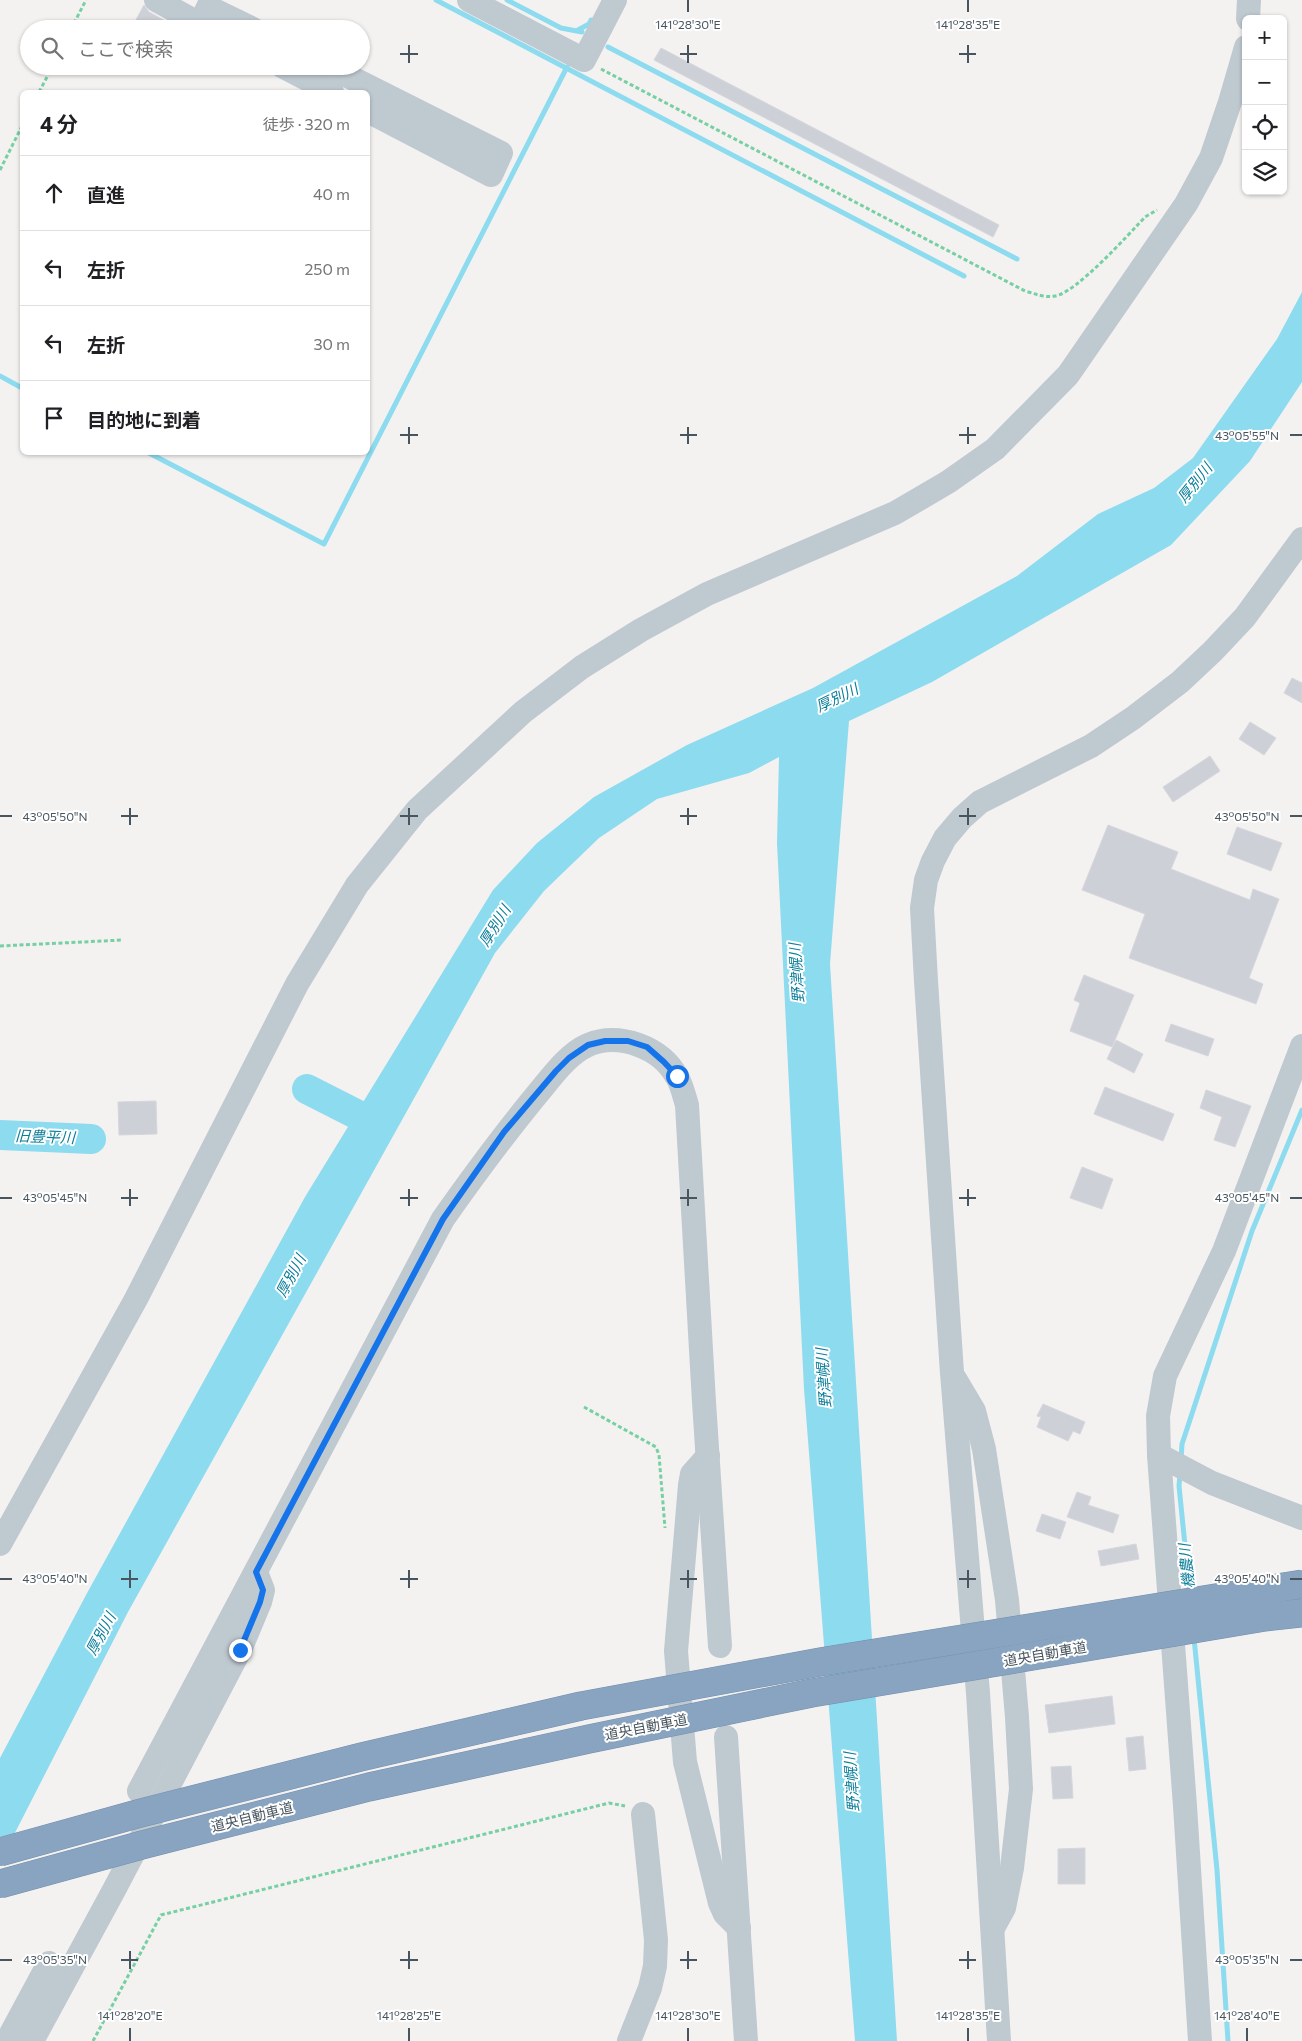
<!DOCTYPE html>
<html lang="ja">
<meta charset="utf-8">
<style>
:root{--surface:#fff;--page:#f2f2f2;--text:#202124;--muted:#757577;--line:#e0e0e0}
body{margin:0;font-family:Commissioner,"Noto Sans JP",sans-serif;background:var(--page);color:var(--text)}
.controls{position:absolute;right:15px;top:15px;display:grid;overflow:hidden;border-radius:8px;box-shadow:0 1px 4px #0004}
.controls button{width:45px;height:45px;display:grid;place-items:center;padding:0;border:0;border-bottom:1px solid var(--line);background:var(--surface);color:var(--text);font:25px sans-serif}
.stop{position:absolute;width:15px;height:15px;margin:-11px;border:4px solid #1574ea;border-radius:50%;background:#fff}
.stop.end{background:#1574ea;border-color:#fff;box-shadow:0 1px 5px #0008}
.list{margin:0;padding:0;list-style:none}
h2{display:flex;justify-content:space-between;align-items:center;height:65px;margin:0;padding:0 20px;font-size:21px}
h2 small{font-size:16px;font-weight:400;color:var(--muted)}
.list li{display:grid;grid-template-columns:32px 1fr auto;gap:15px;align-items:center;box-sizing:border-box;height:75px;padding:0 20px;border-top:1px solid var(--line)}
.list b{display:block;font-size:19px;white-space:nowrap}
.list em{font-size:16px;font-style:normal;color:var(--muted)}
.icon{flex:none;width:28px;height:28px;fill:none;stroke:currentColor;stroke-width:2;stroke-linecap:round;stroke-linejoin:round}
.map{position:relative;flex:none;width:1302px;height:2041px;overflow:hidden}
.search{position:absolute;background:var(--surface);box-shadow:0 1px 4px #0004;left:20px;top:20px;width:350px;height:55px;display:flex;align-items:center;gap:12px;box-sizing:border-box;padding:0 18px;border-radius:28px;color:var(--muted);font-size:19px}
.panel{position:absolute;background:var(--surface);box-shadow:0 1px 4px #0004;left:20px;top:90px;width:350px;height:365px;border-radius:8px}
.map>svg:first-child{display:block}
.water{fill:#8cdbef}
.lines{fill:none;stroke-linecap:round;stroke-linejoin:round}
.stream{stroke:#8cdbef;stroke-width:5}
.river{stroke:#8cdbef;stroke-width:30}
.building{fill:#cdd0d6;stroke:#d5d7dd}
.path{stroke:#77d0a3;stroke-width:3;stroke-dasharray:4 2.5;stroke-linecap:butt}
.minor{stroke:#bfc9d0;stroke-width:24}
.highway-bridge-casing{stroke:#738fac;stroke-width:29;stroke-linecap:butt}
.highway-bridge{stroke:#88a4c0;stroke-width:28}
.route{stroke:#1574ea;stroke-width:6}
.ticks{fill:none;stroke:#48555f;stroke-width:2}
.labels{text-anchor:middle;stroke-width:4;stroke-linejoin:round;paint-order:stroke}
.street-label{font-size:14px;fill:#48555f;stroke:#fff}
.water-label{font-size:15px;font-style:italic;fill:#0a7d9a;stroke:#fff}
.ticks-label{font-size:12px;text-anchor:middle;fill:#48555f;stroke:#fff;stroke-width:4;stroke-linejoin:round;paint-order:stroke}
</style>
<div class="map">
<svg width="1302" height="2041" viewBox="0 0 1302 2041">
<rect width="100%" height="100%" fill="#f4f1f1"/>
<!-- water -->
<path class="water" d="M1302 292V382L1250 461 1171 545 932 682 849 721 830 964 897 2041H855L804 1389 777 843 779 757 749 773 657 799 599 838 544 891 495 953 128 1612 0 1862V1758L86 1595 305 1197 493 890 537 843 594 797 687 745 813 688 1017 576 1098 514 1154 488 1193 458 1277 339Z"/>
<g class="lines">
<!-- stream -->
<g class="stream">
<path d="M436 0 964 276"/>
<path d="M507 0 561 28 582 32"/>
<path d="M578 30 589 24 591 20"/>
<path d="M608 47 1017 259"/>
<path d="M0 376 22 388"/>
<path d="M147 452 324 544 567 67"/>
<path d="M1181 1460 1182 1444 1252 1231 1302 1110"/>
<path d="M1180 1474 1179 1486 1190 1595"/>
<path d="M1194 1638 1217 1870 1228 2041"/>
</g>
<!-- river -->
<g class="river">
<path d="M307 1089 372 1122"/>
<path d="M0 1135 91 1139"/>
</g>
</g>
<!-- building -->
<g class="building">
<path d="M144 5 149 12 180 29H131Z"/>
<path d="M661 48 999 225 993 237 654 60Z"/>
<path d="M1292 678 1302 683V703L1284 693Z"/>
<path d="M1250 722 1276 738 1264 755 1239 739Z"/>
<path d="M1210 756 1220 771 1173 802 1163 787Z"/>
<path d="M1108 825 1178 852 1171 869 1250 900 1253 889 1279 899 1249 978 1263 984 1256 1004 1129 958 1145 914 1082 890Z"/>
<path d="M1237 827 1282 843 1271 871 1227 854Z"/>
<path d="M1084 975 1134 995 1112 1047 1070 1031 1080 1003 1074 1000Z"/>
<path d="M1171 1024 1214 1039 1208 1056 1165 1041Z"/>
<path d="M1116 1040 1143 1054 1134 1073 1107 1059Z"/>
<path d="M1105 1087 1174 1114 1163 1141 1094 1114Z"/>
<path d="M1206 1090 1251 1106 1235 1147 1214 1140 1222 1117 1200 1108Z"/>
<path d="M156 1101 157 1134 119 1135 118 1102Z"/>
<path d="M1082 1167 1113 1179 1102 1209 1070 1198Z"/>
<path d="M1043 1404 1085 1422 1080 1434 1073 1431 1068 1441 1037 1427 1041 1417 1037 1416Z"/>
<path d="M1077 1492 1091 1497 1088 1505 1119 1515 1113 1533 1067 1517Z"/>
<path d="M1042 1514 1066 1522 1060 1539 1036 1531Z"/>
<path d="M1136 1544 1139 1559 1101 1566 1098 1551Z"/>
<path d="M1112 1696 1115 1724 1049 1733 1045 1705Z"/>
<path d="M1143 1736 1146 1769 1129 1771 1126 1738Z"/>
<path d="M1071 1766 1073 1798 1053 1799 1051 1767Z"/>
<path d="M1085 1848V1884H1058V1849Z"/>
</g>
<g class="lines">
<!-- path -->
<g class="path">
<path d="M71 29 86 0"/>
<path d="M601 69 1025 291C1036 294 1044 298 1055 296 1076 293 1128 235 1145 217L1157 210"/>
<path d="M39 92 53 66"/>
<path d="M0 170 22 126"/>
<path d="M0 946 123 940"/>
<path d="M584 1407 656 1447 659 1455 665 1528"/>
<path d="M93 2041 161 1915 609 1803 625 1806"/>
</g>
<!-- minor -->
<g class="minor">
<path d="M156 0 209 29"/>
<path d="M469 0 584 60 615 0"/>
<path d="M1248 19 1249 0"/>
<path d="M200 24 208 7 253 29"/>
<path d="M282 66 332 92"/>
<path d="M328 66 501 153 491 175 368 111"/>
<path d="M955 1379 974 1411 984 1449 1007 1600 1017 1717 1021 1789 1012 1868 1004 1908 993 1928"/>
<path d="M1159 1455 1212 1483 1302 1518"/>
<path d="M708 1456 692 1474 690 1485 676 1651 685 1762 720 1903 725 1914 739 1928"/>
<path d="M0 1544 136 1299 297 984 357 885 417 810 523 712 582 667 641 630 707 594 895 513 948 482 995 449 1068 375 1186 204 1211 158 1230 102 1246 47"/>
<path d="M726 1737 746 2041"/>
<path d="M139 1791 443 1219C474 1175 505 1133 539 1092 553 1075 568 1054 588 1045 619 1032 661 1047 677 1077 682 1085 684 1096 687 1105L704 1402 720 1646"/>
<path d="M7 2041 49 1963"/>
<path d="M32 2041 114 1890 240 1650 260 1602 263 1590 256 1572"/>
<path d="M629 2041 650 1988 655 1966 656 1940 643 1814"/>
<path d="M999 2041 978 1693 952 1373 926 981 922 908 926 880 933 861 945 838 962 818 980 802 1091 746 1133 718 1180 682 1213 651 1245 617 1302 539"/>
<path d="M1200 2041 1185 1806 1159 1455 1158 1416 1165 1376 1224 1251 1302 1046"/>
</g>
<defs>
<g id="highway-bridge">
<path d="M0 1852 137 1814 361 1757 581 1706 820 1662 1302 1584"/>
<path d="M0 1884 142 1845 369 1787 589 1739 812 1693 1265 1617 1302 1613"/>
</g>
</defs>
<!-- highway-bridge casing -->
<use href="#highway-bridge" class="highway-bridge-casing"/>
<!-- highway-bridge -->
<use href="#highway-bridge" class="highway-bridge"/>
</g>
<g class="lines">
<!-- route -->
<path class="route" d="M240 1650 260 1602 263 1590 256 1572 443 1219 504 1132 556 1071 569 1058 588 1045 605 1041H628L647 1047 664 1062 677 1076"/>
</g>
<!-- ticks -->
<path class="ticks" d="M688 0V12M968 0V12M409 45V63M688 45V63M968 45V63M400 54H418M680 54H697M959 54H976M409 427V444M688 427V444M968 427V444M400 435H418M680 435H697M959 435H976M1290 435H1302M130 808V825M409 808V825M688 808V825M968 808V825M0 816H12M121 816H138M400 816H418M680 816H697M959 816H976M1290 816H1302M130 1189V1206M409 1189V1206M688 1189V1206M968 1189V1206M0 1198H12M121 1198H138M400 1198H418M680 1198H697M959 1198H976M1290 1198H1302M130 1570V1588M409 1570V1588M688 1570V1588M968 1570V1588M0 1579H12M121 1579H138M400 1579H418M680 1579H697M959 1579H976M1290 1579H1302M130 1951V1969M409 1951V1969M688 1951V1969M968 1951V1969M0 1960H12M121 1960H138M400 1960H418M680 1960H697M959 1960H976M1290 1960H1302M130 2028V2041M409 2028V2041M688 2028V2041M968 2028V2041M1247 2028V2041"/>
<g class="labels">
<!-- street labels -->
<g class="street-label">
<text transform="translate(1045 1654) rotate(-10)" y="5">道央自動車道</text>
<text transform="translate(646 1727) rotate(-11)" y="5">道央自動車道</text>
<text transform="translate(252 1817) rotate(-14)" y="5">道央自動車道</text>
</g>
<!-- water labels -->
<g class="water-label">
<text transform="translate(1195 483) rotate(-51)" y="5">厚別川</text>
<text transform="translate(837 698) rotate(-26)" y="5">厚別川</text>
<text transform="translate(495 926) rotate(-58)" y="5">厚別川</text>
<text transform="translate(797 973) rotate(-94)" y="5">野津幌川</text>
<text transform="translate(45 1137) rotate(2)" y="5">旧豊平川</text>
<text transform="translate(291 1276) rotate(-62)" y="5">厚別川</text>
<text transform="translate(824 1378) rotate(-94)" y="5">野津幌川</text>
<text transform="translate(1187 1566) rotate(-96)" y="5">機農川</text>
<text transform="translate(101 1634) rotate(-62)" y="5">厚別川</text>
<text transform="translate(852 1782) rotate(-94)" y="5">野津幌川</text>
</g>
</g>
<g class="ticks-label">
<text x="688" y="29">141°28'30"E</text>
<text x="968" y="29">141°28'35"E</text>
<text x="1247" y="440">43°05'55"N</text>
<text x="55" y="821">43°05'50"N</text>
<text x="1247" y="821">43°05'50"N</text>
<text x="55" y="1202">43°05'45"N</text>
<text x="1247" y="1202">43°05'45"N</text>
<text x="55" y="1583">43°05'40"N</text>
<text x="1247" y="1583">43°05'40"N</text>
<text x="55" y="1964">43°05'35"N</text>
<text x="1247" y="1964">43°05'35"N</text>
<text x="130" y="2020">141°28'20"E</text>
<text x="409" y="2020">141°28'25"E</text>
<text x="688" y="2020">141°28'30"E</text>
<text x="968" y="2020">141°28'35"E</text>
<text x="1247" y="2020">141°28'40"E</text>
</g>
</svg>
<div class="controls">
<button>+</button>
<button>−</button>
<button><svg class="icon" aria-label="locate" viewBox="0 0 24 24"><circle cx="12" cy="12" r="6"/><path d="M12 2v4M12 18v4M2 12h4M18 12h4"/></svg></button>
<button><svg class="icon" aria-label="layers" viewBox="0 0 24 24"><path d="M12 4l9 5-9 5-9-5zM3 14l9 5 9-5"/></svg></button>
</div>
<div class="stop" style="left:677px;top:1076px"></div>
<div class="stop end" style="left:240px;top:1650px"></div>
<div class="search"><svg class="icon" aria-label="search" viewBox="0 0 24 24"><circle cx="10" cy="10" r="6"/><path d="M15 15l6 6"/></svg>ここで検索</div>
<section class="panel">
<h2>4 分<small>徒歩 · 320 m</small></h2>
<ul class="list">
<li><svg class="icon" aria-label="ahead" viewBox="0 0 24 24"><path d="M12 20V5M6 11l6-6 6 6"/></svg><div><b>直進</b></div><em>40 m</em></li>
<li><svg class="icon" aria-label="left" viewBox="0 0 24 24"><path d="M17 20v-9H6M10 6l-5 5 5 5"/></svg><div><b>左折</b></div><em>250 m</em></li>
<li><svg class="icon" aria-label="left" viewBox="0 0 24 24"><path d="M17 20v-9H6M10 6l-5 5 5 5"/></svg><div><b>左折</b></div><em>30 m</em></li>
<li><svg class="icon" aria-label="arrive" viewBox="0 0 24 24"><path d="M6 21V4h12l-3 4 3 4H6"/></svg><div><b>目的地に到着</b></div></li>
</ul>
</section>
</div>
